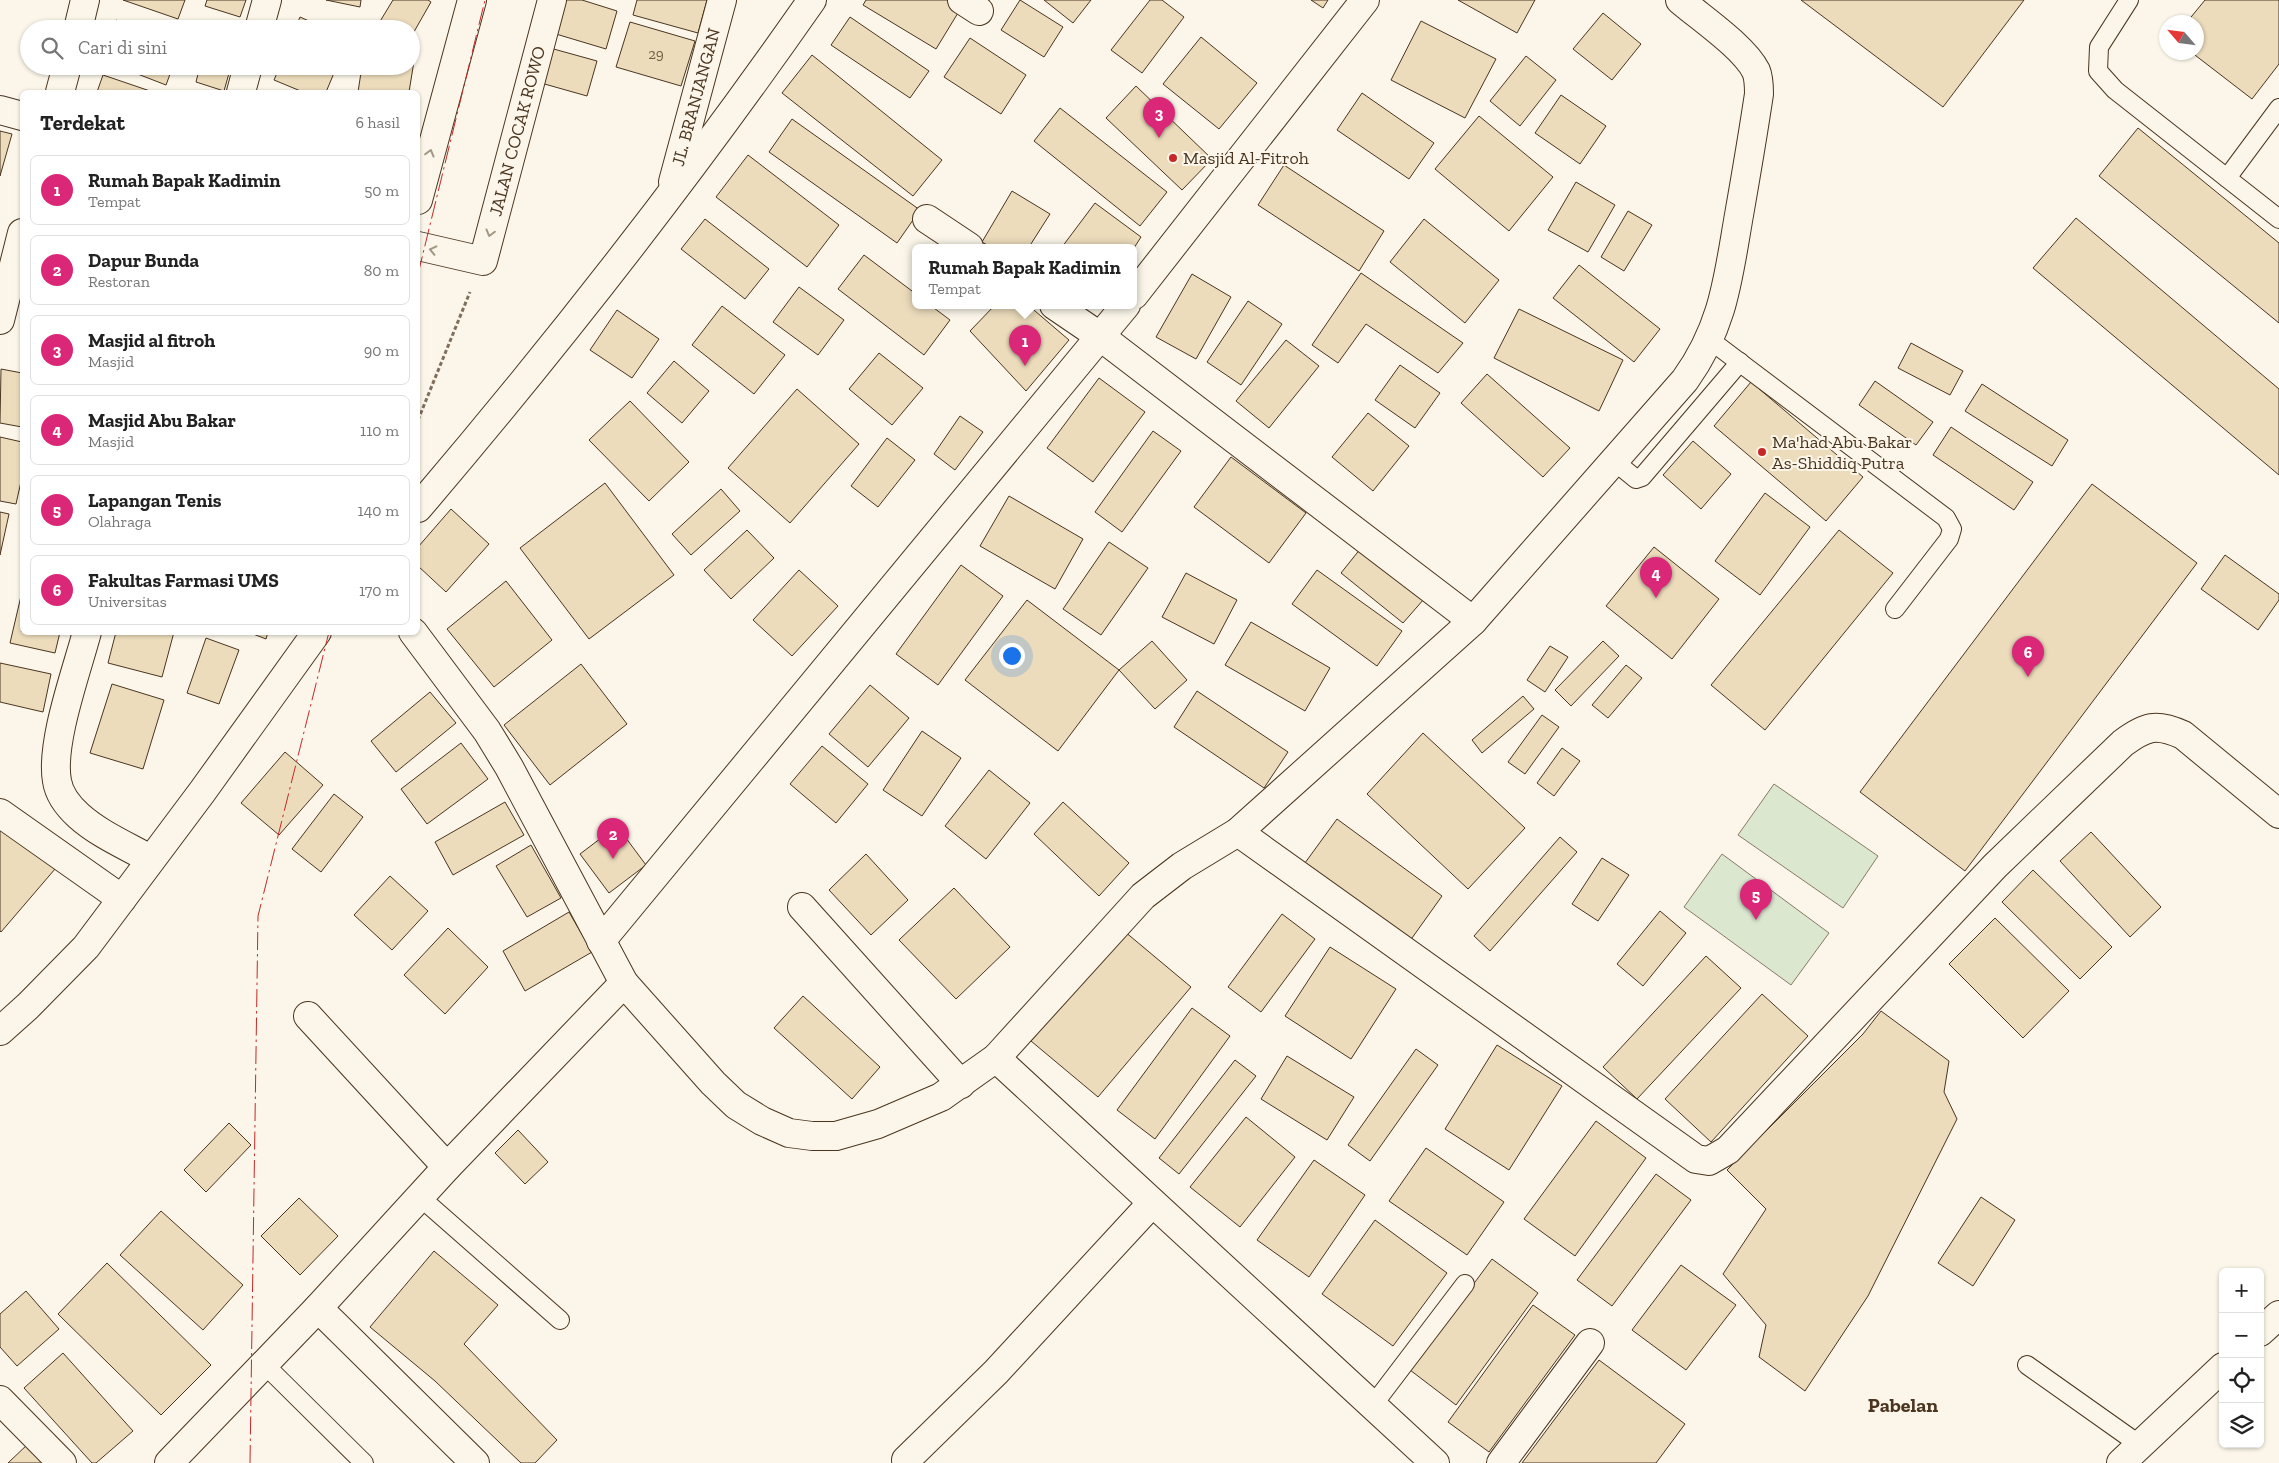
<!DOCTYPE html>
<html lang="id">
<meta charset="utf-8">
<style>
:root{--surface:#fff;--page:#f6f6f6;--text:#222;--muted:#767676;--line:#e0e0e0;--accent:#db2777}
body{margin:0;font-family:"Zilla Slab",serif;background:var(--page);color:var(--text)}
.controls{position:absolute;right:15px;bottom:15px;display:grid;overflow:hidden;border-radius:8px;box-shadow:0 1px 4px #0004}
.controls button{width:45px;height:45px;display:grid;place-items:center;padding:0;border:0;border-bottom:1px solid var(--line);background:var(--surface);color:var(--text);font:25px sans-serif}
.compass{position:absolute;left:2159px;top:15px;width:45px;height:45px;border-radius:50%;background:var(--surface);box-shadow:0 1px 4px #0004;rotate:298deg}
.you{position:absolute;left:1011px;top:655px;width:18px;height:18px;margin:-12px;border:4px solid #fff;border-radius:50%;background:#1a73e8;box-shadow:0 0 0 8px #1a73e833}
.badge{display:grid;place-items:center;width:32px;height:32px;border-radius:50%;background:var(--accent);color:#fff;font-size:16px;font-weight:700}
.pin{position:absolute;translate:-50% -41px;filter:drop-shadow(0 1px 2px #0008)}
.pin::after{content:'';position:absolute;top:26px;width:18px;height:15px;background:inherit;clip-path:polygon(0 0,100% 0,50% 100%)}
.popup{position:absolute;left:912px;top:244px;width:225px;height:65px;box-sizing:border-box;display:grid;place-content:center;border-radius:8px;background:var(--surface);filter:drop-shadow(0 1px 4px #0005);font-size:16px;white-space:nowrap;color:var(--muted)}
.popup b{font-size:19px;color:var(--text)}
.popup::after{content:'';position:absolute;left:50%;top:100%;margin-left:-10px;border:10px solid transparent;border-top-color:var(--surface)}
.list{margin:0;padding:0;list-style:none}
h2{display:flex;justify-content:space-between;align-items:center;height:65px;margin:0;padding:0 20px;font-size:21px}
h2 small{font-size:16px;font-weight:400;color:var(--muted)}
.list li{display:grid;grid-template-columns:32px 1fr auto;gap:15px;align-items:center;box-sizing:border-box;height:70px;margin:0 10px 10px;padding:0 10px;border:1px solid var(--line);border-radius:8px}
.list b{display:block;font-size:19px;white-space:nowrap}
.list p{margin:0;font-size:16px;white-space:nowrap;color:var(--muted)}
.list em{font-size:16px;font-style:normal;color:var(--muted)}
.icon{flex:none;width:28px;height:28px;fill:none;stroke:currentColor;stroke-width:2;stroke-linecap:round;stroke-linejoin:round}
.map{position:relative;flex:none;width:2279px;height:1463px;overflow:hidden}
.search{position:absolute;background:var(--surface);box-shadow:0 1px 4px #0004;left:20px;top:20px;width:400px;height:55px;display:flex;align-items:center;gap:12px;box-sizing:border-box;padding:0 18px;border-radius:28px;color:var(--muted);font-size:19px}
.panel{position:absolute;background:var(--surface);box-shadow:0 1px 4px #0004;left:20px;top:90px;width:400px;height:545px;border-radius:8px}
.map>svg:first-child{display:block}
.green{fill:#dce7d0;stroke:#887966}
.building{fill:#ecdcbc;stroke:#4a3520}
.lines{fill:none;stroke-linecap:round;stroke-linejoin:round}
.lane-casing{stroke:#4a3520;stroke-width:20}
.street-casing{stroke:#4a3520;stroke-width:30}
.path{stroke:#7f6f5c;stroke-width:3;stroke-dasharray:4 2.5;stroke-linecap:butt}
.lane{stroke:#fbf6e9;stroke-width:18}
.street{stroke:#fbf6e9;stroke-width:28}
.power{stroke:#c62828;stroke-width:1;stroke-dasharray:18 4 2.5 4;stroke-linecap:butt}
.oneway{stroke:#a29684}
.poi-dot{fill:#c62828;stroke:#fbf6e9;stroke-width:2}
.labels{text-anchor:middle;stroke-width:4;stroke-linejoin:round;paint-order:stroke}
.number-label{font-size:15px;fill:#725f47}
.street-label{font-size:18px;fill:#4a3520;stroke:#fbf6e9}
.poi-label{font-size:18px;fill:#4a3520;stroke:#fbf6e9;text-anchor:start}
.quarter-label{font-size:20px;font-weight:bold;fill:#4a3520;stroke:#fbf6e9}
</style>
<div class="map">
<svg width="2279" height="1463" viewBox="0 0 2279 1463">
<rect width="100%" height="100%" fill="#fbf6e9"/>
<!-- green -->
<g class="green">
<path d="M1774 784 1878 856 1843 908 1738 835Z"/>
<path d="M1722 854 1829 933 1791 985 1684 907Z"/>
</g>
<!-- building -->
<g class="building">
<path d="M123 0H185L178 19Z"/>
<path d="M207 0H246L240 17 205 6Z"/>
<path d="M326 0H361L360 7Z"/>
<path d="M393 0H428L431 2 411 37V29H389L379 23Z"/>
<path d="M566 0H582L617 11 606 49 556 34Z"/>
<path d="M637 0H707L698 33 633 15Z"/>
<path d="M866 0H947L961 8 936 49 863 5Z"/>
<path d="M1020 0 1063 27 1044 57 1001 30Z"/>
<path d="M1044 0H1091L1073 23Z"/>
<path d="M1150 0H1162L1184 17 1142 73 1111 50Z"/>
<path d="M1311 0H1328L1323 8Z"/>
<path d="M1458 0H1535L1517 33Z"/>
<path d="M1801 0H2024L1943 107Z"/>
<path d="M2205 0H2279V64L2252 99 2191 52H2196V22H2187Z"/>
<path d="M1603 13 1641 44 1612 80 1573 49Z"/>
<path d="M300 17 327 29H295Z"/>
<path d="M850 17 929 71 910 98 831 45Z"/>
<path d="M116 20 140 29H113Z"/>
<path d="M1421 21 1496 59 1465 118 1391 80Z"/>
<path d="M630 22 695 41 681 86 616 67Z"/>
<path d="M1201 37 1257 83 1219 129 1163 84Z"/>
<path d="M970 38 1026 75 1001 114 944 77Z"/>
<path d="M550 48 597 61 587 96 541 83Z"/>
<path d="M411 49H416L409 92H358L362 66H411Z"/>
<path d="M812 55 942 160 913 196 782 93Z"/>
<path d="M1526 56 1556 80 1520 126 1490 101Z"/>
<path d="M117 66H173L166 85Z"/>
<path d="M200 66H231L224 91 196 82Z"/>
<path d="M280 66H337L326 92H303L274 80Z"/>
<path d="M103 75 153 92H97Z"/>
<path d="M1136 86 1212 159 1182 190 1106 118Z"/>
<path d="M1362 93 1434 143 1409 179 1337 130Z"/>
<path d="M1561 95 1606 126 1580 164 1535 133Z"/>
<path d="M1060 108 1167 192 1140 226 1034 141Z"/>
<path d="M1479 116 1553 177 1509 231 1435 169Z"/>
<path d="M792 119 920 210 897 243 769 152Z"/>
<path d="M2138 128 2279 243V323L2099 176Z"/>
<path d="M0 131 12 134 0 176Z"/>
<path d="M748 155 839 225 807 267 716 197Z"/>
<path d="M1284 165 1384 231 1359 271 1258 205Z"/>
<path d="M1576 182 1615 205 1588 252 1548 230Z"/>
<path d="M1012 191 1050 214 1029 247H991L982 242Z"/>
<path d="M1095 203 1141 237 1134 248 1062 247Z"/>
<path d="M1628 211 1652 225 1624 271 1601 257Z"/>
<path d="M2076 218 2279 389V475L2033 268Z"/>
<path d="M705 219 769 269 745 299 681 249Z"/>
<path d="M1424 219 1499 280 1465 323 1390 262Z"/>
<path d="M864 255 916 294V305H930L950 320 924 355 838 289Z"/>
<path d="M1579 265 1660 329 1634 362 1553 298Z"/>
<path d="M1361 273 1463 343 1438 373 1366 324 1338 363 1312 345Z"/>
<path d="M1192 274 1231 297 1196 359 1156 337Z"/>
<path d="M799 287 844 320 818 355 773 322Z"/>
<path d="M1248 301 1282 324 1241 385 1207 362Z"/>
<path d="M995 305H1028L1069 340 1026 391 970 331Z"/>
<path d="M722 306 785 355 754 394 692 345Z"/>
<path d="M1519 309 1623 360 1599 411 1494 358Z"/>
<path d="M617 310 659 339 632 378 590 350Z"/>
<path d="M1286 340 1319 366 1269 428 1236 401Z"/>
<path d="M1911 343 1963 371 1950 395 1898 368Z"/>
<path d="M879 353 923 388 892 425 849 389Z"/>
<path d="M674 361 709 391 682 423 647 393Z"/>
<path d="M1400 365 1440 393 1415 428 1375 400Z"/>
<path d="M1 369 22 373V427L0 423Z"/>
<path d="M1487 374 1570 448 1543 477 1461 403Z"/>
<path d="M1099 378 1145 412 1093 482 1047 448Z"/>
<path d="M1875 381 1933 422 1916 445 1859 405Z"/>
<path d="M1751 382 1863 477 1826 521 1714 426Z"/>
<path d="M1982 384 2068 440 2052 466 1965 411Z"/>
<path d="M797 389 859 444 790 523 728 468Z"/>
<path d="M630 401 689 462 649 501 589 440Z"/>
<path d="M1368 413 1409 446 1373 491 1332 457Z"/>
<path d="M960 416 983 432 955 470 934 454Z"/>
<path d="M1951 427 2033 482 2014 510 1933 455Z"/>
<path d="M1153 431 1181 451 1122 532 1095 512Z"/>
<path d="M0 437 22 442V477L16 504 0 501Z"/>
<path d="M887 438 915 460 878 507 851 486Z"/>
<path d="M1693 441 1731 474 1701 509 1663 475Z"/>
<path d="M1231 457 1306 513 1269 563 1194 507Z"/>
<path d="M605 483 674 575 589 639 520 548Z"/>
<path d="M2092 484 2197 563 1965 871 1860 792Z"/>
<path d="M721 489 740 511 691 555 672 534Z"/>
<path d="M1765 493 1810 527 1760 595 1715 561Z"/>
<path d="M1009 496 1083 539 1055 589 980 546Z"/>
<path d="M451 509 489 544 446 592 418 566V547Z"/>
<path d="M0 512 9 514 0 555Z"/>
<path d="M747 530 774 558 731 599 704 570Z"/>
<path d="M1839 530 1893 573 1765 730 1711 685Z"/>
<path d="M1109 542 1148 568 1101 635 1063 609Z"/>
<path d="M1654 547 1719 599 1672 659 1606 606Z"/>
<path d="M1361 548 1424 599 1403 623 1341 573Z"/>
<path d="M2225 555 2279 594V600L2258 630 2201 589Z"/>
<path d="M961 565 1003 596 938 685 896 654Z"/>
<path d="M799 570 838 606 792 656 753 620Z"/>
<path d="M1317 570 1402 631 1377 666 1292 604Z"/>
<path d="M1186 573 1237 600 1214 644 1162 617Z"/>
<path d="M506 581 552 640 494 687 447 629Z"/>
<path d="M21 596H22V632H60L55 653 10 643Z"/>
<path d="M1027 600 1119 670 1058 751 965 680Z"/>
<path d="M1251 622 1330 668 1305 711 1225 665Z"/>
<path d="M116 632H174L162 677 108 663Z"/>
<path d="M248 632H268L266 639Z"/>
<path d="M206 638 239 650 219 704 187 693Z"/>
<path d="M1152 641 1187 680 1155 709 1119 670Z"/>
<path d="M1603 641 1619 656 1571 706 1555 690Z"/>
<path d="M1550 646 1568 657 1545 692 1527 680Z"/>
<path d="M0 663 51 674 43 712 0 702Z"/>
<path d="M581 664 627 724 550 785 504 725Z"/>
<path d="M1626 665 1642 678 1608 718 1592 705Z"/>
<path d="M112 684 164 700 143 769 90 753Z"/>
<path d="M870 685 909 718 868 767 829 734Z"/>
<path d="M1197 691 1288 752 1264 788 1174 727Z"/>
<path d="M430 692 456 723 396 772 371 741Z"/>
<path d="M1523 696 1534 709 1482 753 1472 740Z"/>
<path d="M1542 715 1559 727 1525 774 1508 762Z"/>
<path d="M922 731 961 758 922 816 883 790Z"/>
<path d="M1423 733 1525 828 1468 889 1367 794Z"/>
<path d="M461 743 488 779 427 824 401 789Z"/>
<path d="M822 746 868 784 836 823 790 784Z"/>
<path d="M1562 748 1580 761 1554 796 1537 783Z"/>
<path d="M285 752 323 785 279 835 241 803Z"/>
<path d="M989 770 1030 803 986 859 945 826Z"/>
<path d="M334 794 363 817 321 872 292 849Z"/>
<path d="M505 802 524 835 453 875 435 842Z"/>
<path d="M1063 802 1129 863 1099 896 1034 834Z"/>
<path d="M1337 819 1442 896 1407 945 1302 867Z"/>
<path d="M0 822 55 869 1 932 0 931Z"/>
<path d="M617 826 646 865 609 893 580 854Z"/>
<path d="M2091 832 2161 907 2130 937 2060 861Z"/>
<path d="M1560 837 1577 852 1490 951 1474 936Z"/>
<path d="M531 845 561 898 527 917 496 866Z"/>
<path d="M866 854 908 900 871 935 829 890Z"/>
<path d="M1602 858 1629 875 1598 921 1572 904Z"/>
<path d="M2033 870 2112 947 2080 979 2002 902Z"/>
<path d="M390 876 428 911 392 950 354 915Z"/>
<path d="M954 888 1010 947 956 999 899 940Z"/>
<path d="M1660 911 1686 933 1643 986 1617 964Z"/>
<path d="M569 912 592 952 525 991 503 951Z"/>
<path d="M1282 914 1315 939 1261 1012 1228 987Z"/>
<path d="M1995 918 2069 991 2023 1038 1949 964Z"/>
<path d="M448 928 488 967 445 1014 404 975Z"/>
<path d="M1124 931 1191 987 1098 1097 1031 1041Z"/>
<path d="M1330 947 1396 989 1351 1059 1285 1016Z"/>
<path d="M1706 956 1741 988 1637 1099 1603 1067Z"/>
<path d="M1762 994 1808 1036 1711 1142 1665 1099Z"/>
<path d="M803 996 880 1067 852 1099 774 1028Z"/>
<path d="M1192 1008 1230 1036 1155 1139 1117 1110Z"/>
<path d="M1881 1011 1949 1061 1944 1092 1957 1119 1868 1296 1805 1391 1759 1357 1766 1325 1723 1274 1766 1209 1727 1170 1863 1034Z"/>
<path d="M1497 1045 1562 1086 1509 1170 1445 1129Z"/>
<path d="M1416 1049 1438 1065 1370 1161 1348 1145Z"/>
<path d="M1287 1056 1354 1097 1327 1140 1261 1099Z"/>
<path d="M1235 1060 1256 1076 1179 1174 1159 1158Z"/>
<path d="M1246 1117 1295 1157 1240 1227 1190 1187Z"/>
<path d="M1596 1121 1646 1158 1575 1256 1524 1219Z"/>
<path d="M229 1123 251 1145 206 1192 184 1170Z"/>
<path d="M518 1130 548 1162 525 1184 495 1153Z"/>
<path d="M1426 1148 1504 1202 1467 1255 1389 1201Z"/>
<path d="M1314 1160 1365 1195 1309 1277 1257 1240Z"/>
<path d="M1656 1174 1691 1200 1612 1306 1577 1280Z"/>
<path d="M1981 1197 2015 1220 1973 1286 1938 1263Z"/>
<path d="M299 1198 338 1236 300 1275 261 1236Z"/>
<path d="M161 1211 243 1285 203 1330 120 1255Z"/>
<path d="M1375 1220 1447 1273 1393 1346 1322 1294Z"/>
<path d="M434 1251 498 1305 464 1344 557 1440 535 1463H521L435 1381 370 1327Z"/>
<path d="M1492 1259 1538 1293 1456 1405 1410 1370Z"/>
<path d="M107 1263 211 1365 161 1415 58 1314Z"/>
<path d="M1681 1265 1736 1305 1686 1370 1632 1330Z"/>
<path d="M26 1291 59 1329 17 1366 0 1347V1314Z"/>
<path d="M1533 1305 1575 1335 1489 1452 1448 1422Z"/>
<path d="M63 1353 133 1431 96 1463H92L24 1388Z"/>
<path d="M1599 1360 1685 1424 1656 1463H1522Z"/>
<path d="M29 1443 47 1463H8Z"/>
</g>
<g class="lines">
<defs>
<g id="lane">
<path d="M2129 0 2099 47 2098 71 2115 90 2279 219"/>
<path d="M2227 178 2279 108"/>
<path d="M1710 340 1946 518 1952 529 1949 539 1895 609"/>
<path d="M1614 461 1636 479 1642 477 1740 362"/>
<path d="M420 1197 560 1320"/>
<path d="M264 1364 364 1463"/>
<path d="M2027 1365 2140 1445"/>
<path d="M1373 1405 1465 1284"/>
</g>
<g id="street">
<path d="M962 0 979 11"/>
<path d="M78 29 85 0"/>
<path d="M259 29 267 0"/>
<path d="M60 92 67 66"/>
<path d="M241 92 248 66"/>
<path d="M0 110 22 116"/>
<path id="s1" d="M673 182 722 0"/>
<path d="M418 200 472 0"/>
<path d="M927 219 969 247"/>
<path id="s2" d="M418 246 483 261 552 0"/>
<path d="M1134 295 1365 0"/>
<path d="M1054 305 1101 337 1473 621"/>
<path d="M0 320 22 233"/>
<path d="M418 508C557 345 689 176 812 0"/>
<path d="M87 632C77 670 50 743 57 781 59 794 69 807 79 816 99 834 127 846 150 859"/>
<path d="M413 632 487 731 509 767 624 983 713 1083 736 1105 762 1121 789 1133 812 1136H836L878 1124 941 1097 996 1058 1143 896 1182 866 1238 832 1473 621 1685 380C1724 326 1728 278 1739 215 1746 175 1753 134 1759 94 1759 86 1759 78 1756 71 1744 47 1701 18 1680 0"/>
<path d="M0 813 122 899"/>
<path d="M1238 832 1696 1159 1709 1161 1728 1150 1995 866 2123 743C2146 726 2156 723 2183 735L2279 814"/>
<path d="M802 907 961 1084"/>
<path d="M601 941 1126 305"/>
<path d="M308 1016 447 1167"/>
<path d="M0 1031 28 1006 86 947 202 792 317 632"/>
<path d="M996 1058 1435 1463"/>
<path d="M318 1308 475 1463"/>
<path d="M2260 1332 2279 1315"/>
<path d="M0 1400 62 1463"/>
<path d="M906 1460 996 1372 1152 1203"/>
<path d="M169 1463 318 1308 447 1167 624 983"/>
<path d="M1501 1463 1590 1343"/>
<path d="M2121 1463 2223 1367"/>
</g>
</defs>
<!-- lane casing -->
<use href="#lane" class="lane-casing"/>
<!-- street casing -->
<use href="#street" class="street-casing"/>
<!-- path -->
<path class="path" d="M418 420 470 292"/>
<!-- lane -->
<use href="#lane" class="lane"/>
<!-- street -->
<use href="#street" class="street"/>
<!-- power -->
<g class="power">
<path d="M418 274 485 0"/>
<path d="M250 1463 258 916 329 632"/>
</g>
</g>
<!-- one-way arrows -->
<defs><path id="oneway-chevron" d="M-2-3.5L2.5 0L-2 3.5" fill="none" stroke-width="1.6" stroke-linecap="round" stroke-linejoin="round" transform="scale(1.25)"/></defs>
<g class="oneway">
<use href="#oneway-chevron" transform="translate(430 153) rotate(-75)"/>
<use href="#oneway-chevron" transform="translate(490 233) rotate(105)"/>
<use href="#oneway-chevron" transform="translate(433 250) rotate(-167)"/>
</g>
<!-- markers -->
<g class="poi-dot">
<circle cx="1173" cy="158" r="5"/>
<circle cx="1762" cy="452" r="5"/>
</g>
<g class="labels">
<!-- number labels -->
<g class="number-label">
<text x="656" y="59">29</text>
</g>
<!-- street labels -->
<g class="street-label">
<text dy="6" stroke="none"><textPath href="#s1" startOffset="88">JL. BRANJANGAN</textPath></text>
<text dy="6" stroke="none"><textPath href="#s2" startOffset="201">JALAN COCAK ROWO</textPath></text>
</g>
<!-- poi labels -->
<g class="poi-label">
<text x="1183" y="164">Masjid Al-Fitroh</text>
<text x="1772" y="448">Ma'had Abu Bakar<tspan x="1772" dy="21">As-Shiddiq Putra</tspan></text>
</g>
<!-- quarter labels -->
<g class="quarter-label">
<text x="1903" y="1412">Pabelan</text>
</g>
</g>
</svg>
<div class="controls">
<button>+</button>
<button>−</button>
<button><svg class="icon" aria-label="locate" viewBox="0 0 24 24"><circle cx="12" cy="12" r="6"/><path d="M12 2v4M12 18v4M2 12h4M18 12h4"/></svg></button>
<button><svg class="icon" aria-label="layers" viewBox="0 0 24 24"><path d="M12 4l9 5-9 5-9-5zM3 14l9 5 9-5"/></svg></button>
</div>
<svg class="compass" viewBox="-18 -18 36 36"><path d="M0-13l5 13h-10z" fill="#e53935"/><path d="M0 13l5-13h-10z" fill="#767676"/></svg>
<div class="you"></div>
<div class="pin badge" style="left:1025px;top:366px">1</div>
<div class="popup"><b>Rumah Bapak Kadimin</b>Tempat</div>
<div class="pin badge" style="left:613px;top:859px">2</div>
<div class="pin badge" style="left:1159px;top:138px">3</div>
<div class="pin badge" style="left:1656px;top:598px">4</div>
<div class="pin badge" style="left:1756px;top:920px">5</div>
<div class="pin badge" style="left:2028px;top:677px">6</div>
<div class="search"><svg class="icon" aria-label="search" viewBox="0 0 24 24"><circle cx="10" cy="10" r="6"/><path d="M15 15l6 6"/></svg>Cari di sini</div>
<section class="panel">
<h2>Terdekat<small>6 hasil</small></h2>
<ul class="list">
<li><span class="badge">1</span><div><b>Rumah Bapak Kadimin</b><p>Tempat</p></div><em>50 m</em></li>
<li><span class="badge">2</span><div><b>Dapur Bunda</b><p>Restoran</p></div><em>80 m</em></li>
<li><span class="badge">3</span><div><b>Masjid al fitroh</b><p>Masjid</p></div><em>90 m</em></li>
<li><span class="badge">4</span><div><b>Masjid Abu Bakar</b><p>Masjid</p></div><em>110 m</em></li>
<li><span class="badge">5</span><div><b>Lapangan Tenis</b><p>Olahraga</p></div><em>140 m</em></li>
<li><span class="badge">6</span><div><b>Fakultas Farmasi UMS</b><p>Universitas</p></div><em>170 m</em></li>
</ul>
</section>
</div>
